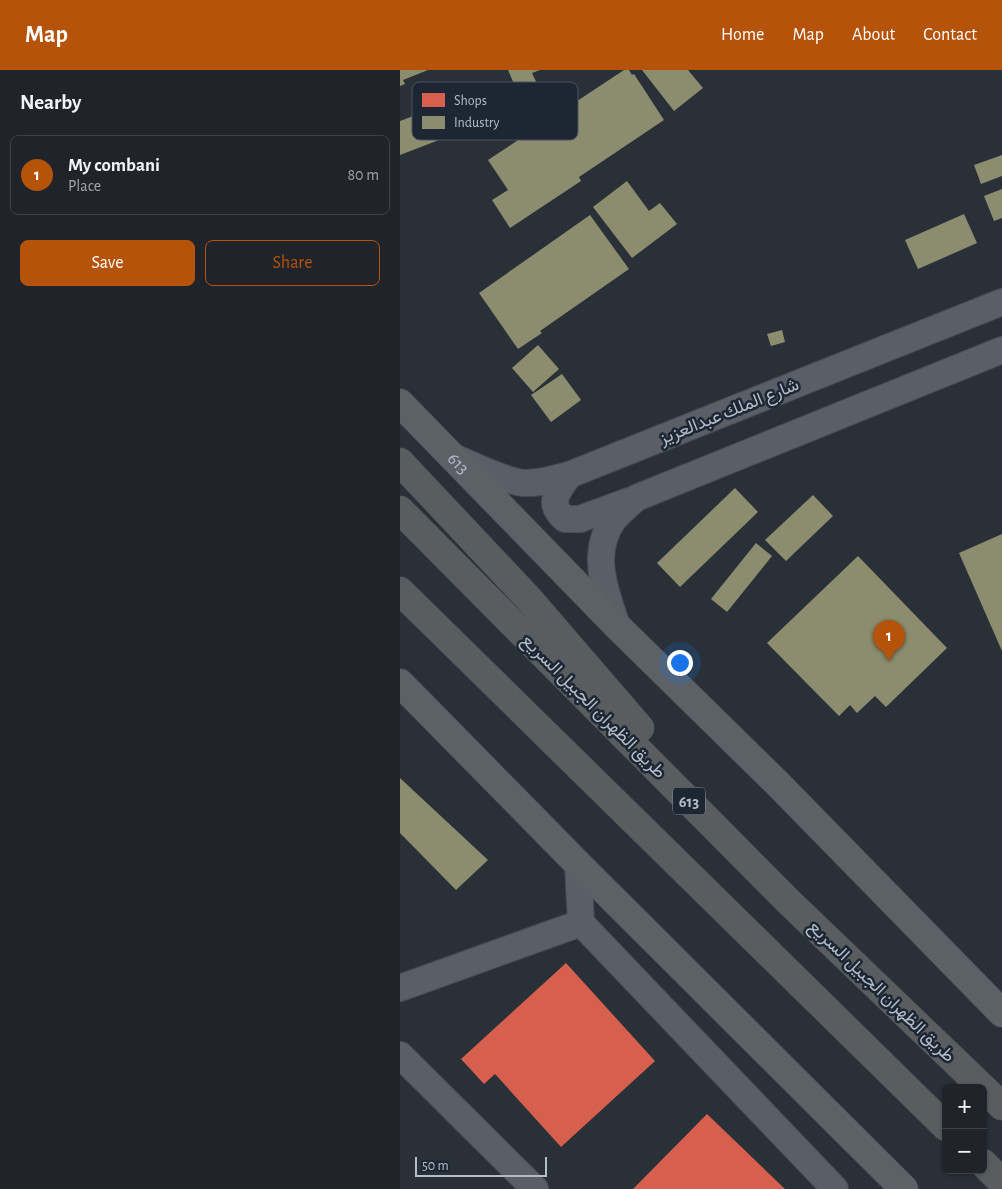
<!DOCTYPE html>
<meta charset="utf-8">
<style>
:root{--surface:#20242a;--page:#282c32;--text:#f1f3f6;--muted:#a2a4a8;--line:#3d4147;--accent:#b45309}
body{margin:0;font-family:"Alegreya Sans",Vazirmatn,sans-serif;background:var(--page);color:var(--text)}
.controls{position:absolute;right:15px;bottom:15px;display:grid;overflow:hidden;border-radius:8px;box-shadow:0 1px 4px #0004}
.controls button{width:45px;height:45px;display:grid;place-items:center;padding:0;border:0;border-bottom:1px solid var(--line);background:var(--surface);color:var(--text);font:25px sans-serif}
.scale{position:absolute;left:15px;bottom:12px;width:132px;box-sizing:border-box;padding-left:5px;border:2px solid #b4bcc9;border-top:0;font-size:14px;line-height:18px;white-space:nowrap;color:#b4bcc9;-webkit-text-stroke:4px #1d2633;paint-order:stroke}
.you{position:absolute;left:279px;top:592px;width:18px;height:18px;margin:-12px;border:4px solid #fff;border-radius:50%;background:#1a73e8;box-shadow:0 0 0 8px #1a73e833}
.badge{display:grid;place-items:center;width:32px;height:32px;border-radius:50%;background:var(--accent);color:#fff;font-size:16px;font-weight:700}
.pin{position:absolute;translate:-50% -41px;filter:drop-shadow(0 1px 2px #0008)}
.pin::after{content:'';position:absolute;top:26px;width:18px;height:15px;background:inherit;clip-path:polygon(0 0,100% 0,50% 100%)}
.list{margin:0;padding:0;list-style:none}
h2{display:flex;justify-content:space-between;align-items:center;height:65px;margin:0;padding:0 20px;font-size:21px}
h2 small{font-size:16px;font-weight:400;color:var(--muted)}
.list li{display:grid;grid-template-columns:32px 1fr auto;gap:15px;align-items:center;box-sizing:border-box;height:80px;margin:0 10px 10px;padding:0 10px;border:1px solid var(--line);border-radius:8px}
.list b{display:block;font-size:19px;white-space:nowrap}
.list p{margin:0;font-size:16px;white-space:nowrap;color:var(--muted)}
.list em{font-size:16px;font-style:normal;color:var(--muted)}
.actions{display:flex;gap:10px;padding:15px 20px}
.actions a{flex:1;padding:11px 0;border:1px solid var(--accent);border-radius:8px;text-align:center;font-size:18px;color:var(--accent)}
.actions .main{background:var(--accent);color:#fff}
.map{position:relative;flex:none;width:602px;height:1119px;overflow:hidden}
header{display:flex;align-items:center;gap:30px;box-sizing:border-box;height:70px;padding:0 25px;background:var(--accent);color:#fff}
header strong{font-size:24px}
nav{display:flex;gap:28px;margin-inline-start:auto;font-size:18px}
main{display:flex}
aside{flex:1;background:var(--surface)}
.map>svg:first-child{display:block}
.shops{fill:#d6604d}
.industry{fill:#8c8c6e}
.lines{fill:none;stroke-linecap:round;stroke-linejoin:round}
.minor-casing{stroke:#484c53;stroke-width:28}
.major-casing{stroke:#484c55;stroke-width:29}
.highway-casing{stroke:#474c53;stroke-width:29}
.minor{stroke:#5a5e66;stroke-width:26}
.major{stroke:#5c6168;stroke-width:28}
.highway{stroke:#5a5d60;stroke-width:28}
.labels{text-anchor:middle;stroke-width:5;stroke-linejoin:round;paint-order:stroke}
.shield{fill:#1d2633;stroke:#878f9c;stroke-width:1}
.shield-label{font-size:16px;font-weight:bold;fill:#b4bcc9}
.street-label{font-size:18px;fill:#b4bcc9;stroke:#1d2633}
.key{fill:#1d2633;stroke:#4a5360;stroke-width:1}
.key-label{font-size:14px;fill:#b4bcc9}
</style>
<header>
<strong>Map</strong>
<nav><a>Home</a><a>Map</a><a>About</a><a>Contact</a></nav>
</header>
<main>
<aside>
<h2>Nearby<small></small></h2>
<ul class="list">
<li><span class="badge">1</span><div><b>My combani</b><p>Place</p></div><em>80 m</em></li>
</ul>
<div class="actions"><a class="main">Save</a><a>Share</a></div>
</aside>
<div class="map">
<svg width="602" height="1119" viewBox="0 0 602 1119">
<rect width="100%" height="100%" fill="#2a3038"/>
<!-- shops -->
<g class="shops">
<path d="M166 893 255 991 161 1077 95 1004 84 1014 61 989Z"/>
<path d="M307 1044 385 1119H233Z"/>
</g>
<!-- industry -->
<g class="industry">
<path d="M0 0H28L3 10 5 14 0 16Z"/>
<path d="M108 0H140L132 3 138 16 147 12 153 26 124 37Z"/>
<path d="M224 0H229L232 5 234 4 264 50 179 107 181 111 110 158 92 130 108 120 88 90Z"/>
<path d="M242 0H288L303 18 274 41Z"/>
<path d="M40 36 52 65 0 85V51Z"/>
<path d="M602 85V106L581 114 574 95Z"/>
<path d="M227 111 249 141 260 133 277 154 232 188 193 137Z"/>
<path d="M602 119V148L594 151 584 126Z"/>
<path d="M564 144 577 173 518 199 505 170Z"/>
<path d="M190 145 229 199 140 261 142 263 118 279 79 223Z"/>
<path d="M382 260 385 272 371 276 367 264Z"/>
<path d="M138 275 159 299 133 322 112 298Z"/>
<path d="M162 304 181 330 151 352 131 325Z"/>
<path d="M335 418 358 442 280 517 257 493Z"/>
<path d="M413 425 433 446 386 491 365 470Z"/>
<path d="M602 464V581L559 483Z"/>
<path d="M356 473 372 486 327 542 311 529Z"/>
<path d="M458 486 547 578 486 637 475 626 457 643 450 635 439 646 367 573Z"/>
<path d="M0 708 88 790 56 820 0 763Z"/>
</g>
<g class="lines">
<defs>
<g id="minor">
<path d="M53 387C74 395 101 410 123 413 138 414 154 409 169 405L602 232"/>
<path d="M169 405C158 421 146 433 165 449H180L229 431"/>
<path d="M217 556C206 523 190 485 212 452 218 443 228 436 236 428L602 280"/>
<path d="M178 794 181 853"/>
<path d="M0 918 181 853 435 1119"/>
<path d="M0 985 135 1119"/>
</g>
<g id="major">
<path id="s1" d="M0 333 217 556 379 715 602 943"/>
<path d="M0 613 178 794 504 1119"/>
</g>
<g id="highway">
<path d="M0 392 128 528 240 658"/>
<path d="M0 440 389 832 583 1018"/>
<path d="M0 521 546 1057"/>
<path d="M583 1018 602 1036"/>
<path d="M583 1093 602 1112"/>
</g>
</defs>
<!-- minor casing -->
<use href="#minor" class="minor-casing"/>
<!-- major casing -->
<use href="#major" class="major-casing"/>
<!-- highway casing -->
<use href="#highway" class="highway-casing"/>
<!-- minor -->
<use href="#minor" class="minor"/>
<!-- major -->
<use href="#major" class="major"/>
<!-- highway -->
<use href="#highway" class="highway"/>
</g>
<g class="labels">
<!-- shield labels -->
<rect class="shield" x="273" y="717.5" width="32" height="27" rx="4"/>
<g class="shield-label">
<text x="289" y="737">613</text>
</g>
<!-- street labels -->
<g class="street-label">
<text transform="translate(329 341) rotate(-22)" y="6">شارع الملك عبدالعزيز</text>
<text dy="6" stroke="none"><textPath href="#s1" startOffset="84">613</textPath></text>
<text transform="translate(194 636) rotate(45)" y="6">طريق الظهران الجبيل السريع</text>
<text transform="translate(482 921) rotate(44)" y="6">طريق الظهران الجبيل السريع</text>
</g>
</g>
<!-- legend -->
<rect x="12" y="12" width="166" height="58" rx="8" class="key"/>
<rect x="22" y="23" width="23" height="14" fill="#d6604d"/>
<rect x="22" y="46" width="23" height="13" fill="#8c8c6e"/>
<g class="key-label">
<text x="54" y="35">Shops</text>
<text x="54" y="57">Industry</text>
</g>
</svg>
<div class="controls">
<button>+</button>
<button>−</button>
</div>
<div class="scale">50 m</div>
<div class="you"></div>
<div class="pin badge" style="left:489px;top:591px">1</div>
</div>
</main>
